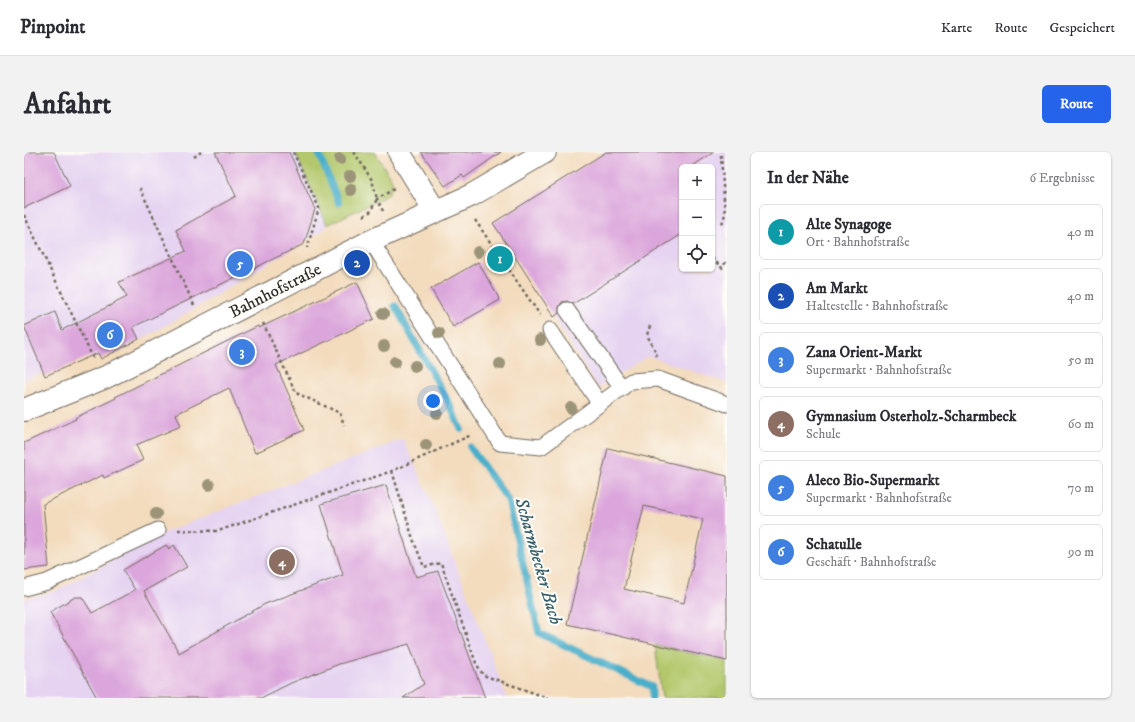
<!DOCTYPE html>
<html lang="de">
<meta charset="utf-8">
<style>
:root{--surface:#fff;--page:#f2f2f3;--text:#2b2b33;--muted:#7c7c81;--line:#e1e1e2;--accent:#2563eb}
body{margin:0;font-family:"IM FELL DW Pica",serif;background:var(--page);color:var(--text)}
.controls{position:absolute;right:12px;top:12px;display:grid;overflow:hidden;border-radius:6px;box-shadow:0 1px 3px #0004}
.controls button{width:36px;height:36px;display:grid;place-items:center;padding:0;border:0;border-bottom:1px solid var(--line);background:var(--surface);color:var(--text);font:20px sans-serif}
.you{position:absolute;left:409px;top:249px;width:14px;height:14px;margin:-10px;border:3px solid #fff;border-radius:50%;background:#1a73e8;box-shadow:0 0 0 6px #1a73e833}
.badge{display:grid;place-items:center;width:26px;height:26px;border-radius:50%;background:var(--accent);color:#fff;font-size:13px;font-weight:700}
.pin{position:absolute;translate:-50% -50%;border:2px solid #fff;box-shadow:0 1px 4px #0006}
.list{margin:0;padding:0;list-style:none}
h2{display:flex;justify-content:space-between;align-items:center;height:52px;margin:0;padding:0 16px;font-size:17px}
h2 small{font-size:13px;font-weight:400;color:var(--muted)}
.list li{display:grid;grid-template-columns:26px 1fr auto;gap:12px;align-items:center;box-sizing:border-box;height:56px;margin:0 8px 8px;padding:0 8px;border:1px solid var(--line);border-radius:6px}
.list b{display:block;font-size:15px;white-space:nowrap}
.list p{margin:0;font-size:13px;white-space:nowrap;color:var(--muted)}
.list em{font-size:13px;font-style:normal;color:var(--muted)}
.icon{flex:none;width:22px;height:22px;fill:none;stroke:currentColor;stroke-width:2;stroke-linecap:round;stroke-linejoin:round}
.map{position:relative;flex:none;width:703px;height:546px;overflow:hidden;border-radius:6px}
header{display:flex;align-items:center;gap:24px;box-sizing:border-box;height:56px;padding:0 20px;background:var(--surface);border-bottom:1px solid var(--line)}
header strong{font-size:19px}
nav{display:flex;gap:22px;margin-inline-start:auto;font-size:14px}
.intro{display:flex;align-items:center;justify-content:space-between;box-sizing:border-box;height:96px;padding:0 24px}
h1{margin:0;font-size:28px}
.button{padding:10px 18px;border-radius:6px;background:var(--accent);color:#fff;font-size:14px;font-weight:700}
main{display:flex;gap:24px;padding:0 24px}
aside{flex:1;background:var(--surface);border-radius:6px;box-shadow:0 1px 3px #0004}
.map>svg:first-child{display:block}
.built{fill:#e5d3f1;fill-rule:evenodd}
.green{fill:#b3c86c;stroke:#6f7a4c}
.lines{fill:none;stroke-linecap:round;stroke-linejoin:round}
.stream{stroke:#49aec9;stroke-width:7}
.building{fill:#dba6db;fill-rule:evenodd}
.lane-casing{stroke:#71695e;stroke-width:17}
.street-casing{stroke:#71695e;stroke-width:24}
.secondary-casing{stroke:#71695e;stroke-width:24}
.path{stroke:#71695e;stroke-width:2.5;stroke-dasharray:3 3;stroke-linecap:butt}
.lane{stroke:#fff;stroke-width:15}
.street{stroke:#fff;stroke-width:22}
.secondary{stroke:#fff;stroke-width:22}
.tree{fill:#9c9478}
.labels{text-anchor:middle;stroke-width:4;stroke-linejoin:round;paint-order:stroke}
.street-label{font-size:17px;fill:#2b2b2b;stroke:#fdfcf7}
.water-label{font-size:18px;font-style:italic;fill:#375f6a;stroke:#fdfcf7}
</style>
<header>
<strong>Pinpoint</strong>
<nav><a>Karte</a><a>Route</a><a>Gespeichert</a></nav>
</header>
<div class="intro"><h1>Anfahrt</h1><a class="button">Route</a></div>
<main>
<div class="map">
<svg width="703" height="546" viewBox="0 0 703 546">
<rect width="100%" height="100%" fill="#fdfcf7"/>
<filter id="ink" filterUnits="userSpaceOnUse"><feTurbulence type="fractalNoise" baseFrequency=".025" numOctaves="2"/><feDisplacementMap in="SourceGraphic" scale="8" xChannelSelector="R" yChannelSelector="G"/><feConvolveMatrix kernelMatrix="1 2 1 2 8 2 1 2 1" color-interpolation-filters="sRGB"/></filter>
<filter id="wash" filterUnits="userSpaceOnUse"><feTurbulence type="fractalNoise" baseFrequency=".012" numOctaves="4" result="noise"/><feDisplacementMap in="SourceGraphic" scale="16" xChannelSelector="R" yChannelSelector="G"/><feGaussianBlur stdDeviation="0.9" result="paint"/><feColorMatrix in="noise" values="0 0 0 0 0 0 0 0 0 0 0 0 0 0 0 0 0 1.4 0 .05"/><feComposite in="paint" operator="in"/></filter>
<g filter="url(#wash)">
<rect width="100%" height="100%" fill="#f3dcbe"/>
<!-- built -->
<g class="built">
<path d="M0 0H271L303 73 299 78 153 167 91 202 55 207 0 228Z"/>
<path d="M582 0H703V231L624 204 574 236 469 71ZM658 15H688V117H658Z"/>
<path d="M379 287 409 353 483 546H0V447L32 439 139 381Z"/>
</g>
<!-- green -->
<g class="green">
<path d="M271 0H351L369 30 364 43 303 73Z"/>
<path d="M631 493 703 509V546H638Z"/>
</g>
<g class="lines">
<!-- stream -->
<g class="stream">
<path d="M294 0 315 51"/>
<path d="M371 154 425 251 437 277"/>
<path d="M446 295 484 348 515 481 628 535V546"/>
</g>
</g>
<g id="blocks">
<!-- building -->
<g class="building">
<path d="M0 0H30L46 34 0 56Z"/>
<path d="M191 0H265L291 57 280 92 109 175 115 187 77 207 74 201 21 224 0 174 31 160 38 178 103 145 95 130 162 99 152 78 212 44Z"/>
<path d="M397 0H477L440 26 438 23 421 34Z"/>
<path d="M582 0H690L667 15H658V82L549 152 543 149 538 150 535 155V161L530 165 469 71Z"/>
<path d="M454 110 476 148 429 175 407 137Z"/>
<path d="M333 130 350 167 252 213 280 278 231 301 205 236 152 262 157 274 112 293 119 308 80 326 79 323 19 352 25 415 0 418V291L52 267 51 266 92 246 91 245 234 174 235 176Z"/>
<path d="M584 296 703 324V509L543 472ZM620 354 679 367 660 451 600 437Z"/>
<path d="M362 333 392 425 414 419 461 546H379L400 532 385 492 315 512 267 531 237 546H73L26 460 51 445H58L68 461 111 438 99 418 142 393 145 397 150 393 163 415 120 439 155 501 241 452 319 423 297 352Z"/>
</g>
</g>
</g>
<g filter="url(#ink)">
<use href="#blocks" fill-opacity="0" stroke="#71695e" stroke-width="1"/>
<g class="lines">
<defs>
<g id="lane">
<path d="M347 89 476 291 517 295 607 229 634 227 703 252"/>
<path d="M543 158 598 236"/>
<path d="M526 178 576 252"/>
<path d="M0 436 23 430 134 378"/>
</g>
<path id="street" d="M375 0 411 59"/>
<path id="secondary" d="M0 258 82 225 347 89 448 43 521 0"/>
</defs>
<!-- lane casing -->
<use href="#lane" class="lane-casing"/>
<!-- street casing -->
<use href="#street" class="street-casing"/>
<!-- secondary casing -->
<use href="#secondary" class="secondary-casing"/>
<!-- path -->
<g class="path">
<path d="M269 0 295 56 283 96"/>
<path d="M330 0 348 28 353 47 346 60 338 65"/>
<path d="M697 3 701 62 698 72"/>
<path d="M170 5 177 0"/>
<path d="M116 36 170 153"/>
<path d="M359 59 353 47 370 37"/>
<path d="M0 63 69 206"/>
<path d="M451 68 516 163"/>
<path d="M688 106 698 116 703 108"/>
<path d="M239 171 272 241 316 261 320 273"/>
<path d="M626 174 623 183 632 200 633 207"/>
<path d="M368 319 389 387 400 415 417 411 452 511 459 523 524 546"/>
<path d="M154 378 194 379 368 319 447 283"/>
</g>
<!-- lane -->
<use href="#lane" class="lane"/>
<!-- street -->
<use href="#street" class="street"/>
<!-- secondary -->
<use href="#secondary" class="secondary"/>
</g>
<!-- trees -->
<g class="tree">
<circle cx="316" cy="7" r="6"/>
<circle cx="326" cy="24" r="6"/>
<circle cx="327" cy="38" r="6"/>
<circle cx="454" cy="100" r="6"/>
<circle cx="359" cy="162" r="6"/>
<circle cx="415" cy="181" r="6"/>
<circle cx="516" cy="188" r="6"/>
<circle cx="360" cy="194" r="6"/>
<circle cx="371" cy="210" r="6"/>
<circle cx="476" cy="212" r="6"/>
<circle cx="391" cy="214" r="6"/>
<circle cx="547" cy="256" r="6"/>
<circle cx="413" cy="261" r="6"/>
<circle cx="402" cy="293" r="6"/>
<circle cx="185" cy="333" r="6"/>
<circle cx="132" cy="362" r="6"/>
</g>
</g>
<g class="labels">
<!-- street labels -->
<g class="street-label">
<text transform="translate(251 138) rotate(-27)" y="6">Bahnhofstraße</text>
</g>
<!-- water labels -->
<g class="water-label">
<text transform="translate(515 409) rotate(74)" y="6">Scharmbecker Bach</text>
</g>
</g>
</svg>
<div class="controls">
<button>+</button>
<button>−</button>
<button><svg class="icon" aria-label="locate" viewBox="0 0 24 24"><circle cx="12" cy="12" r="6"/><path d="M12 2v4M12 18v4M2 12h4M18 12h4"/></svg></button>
</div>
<div class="you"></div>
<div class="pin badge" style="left:476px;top:107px;background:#0f9aa8">1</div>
<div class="pin badge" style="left:333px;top:111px;background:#1a4fb4">2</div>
<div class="pin badge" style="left:218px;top:200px;background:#3f7fe0">3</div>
<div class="pin badge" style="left:258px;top:410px;background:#8d6e63">4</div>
<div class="pin badge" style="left:216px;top:112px;background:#3f7fe0">5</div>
<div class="pin badge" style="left:86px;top:183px;background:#3f7fe0">6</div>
</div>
<aside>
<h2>In der Nähe<small>6 Ergebnisse</small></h2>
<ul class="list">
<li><span class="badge" style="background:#0f9aa8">1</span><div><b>Alte Synagoge</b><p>Ort · Bahnhofstraße</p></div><em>40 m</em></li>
<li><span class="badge" style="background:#1a4fb4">2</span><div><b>Am Markt</b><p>Haltestelle · Bahnhofstraße</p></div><em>40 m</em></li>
<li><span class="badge" style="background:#3f7fe0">3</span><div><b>Zana Orient-Markt</b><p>Supermarkt · Bahnhofstraße</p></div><em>50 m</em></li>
<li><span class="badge" style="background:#8d6e63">4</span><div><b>Gymnasium Osterholz-Scharmbeck</b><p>Schule</p></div><em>60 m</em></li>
<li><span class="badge" style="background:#3f7fe0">5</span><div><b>Aleco Bio-Supermarkt</b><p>Supermarkt · Bahnhofstraße</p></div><em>70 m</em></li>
<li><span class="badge" style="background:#3f7fe0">6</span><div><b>Schatulle</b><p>Geschäft · Bahnhofstraße</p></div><em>90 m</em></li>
</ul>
</aside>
</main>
